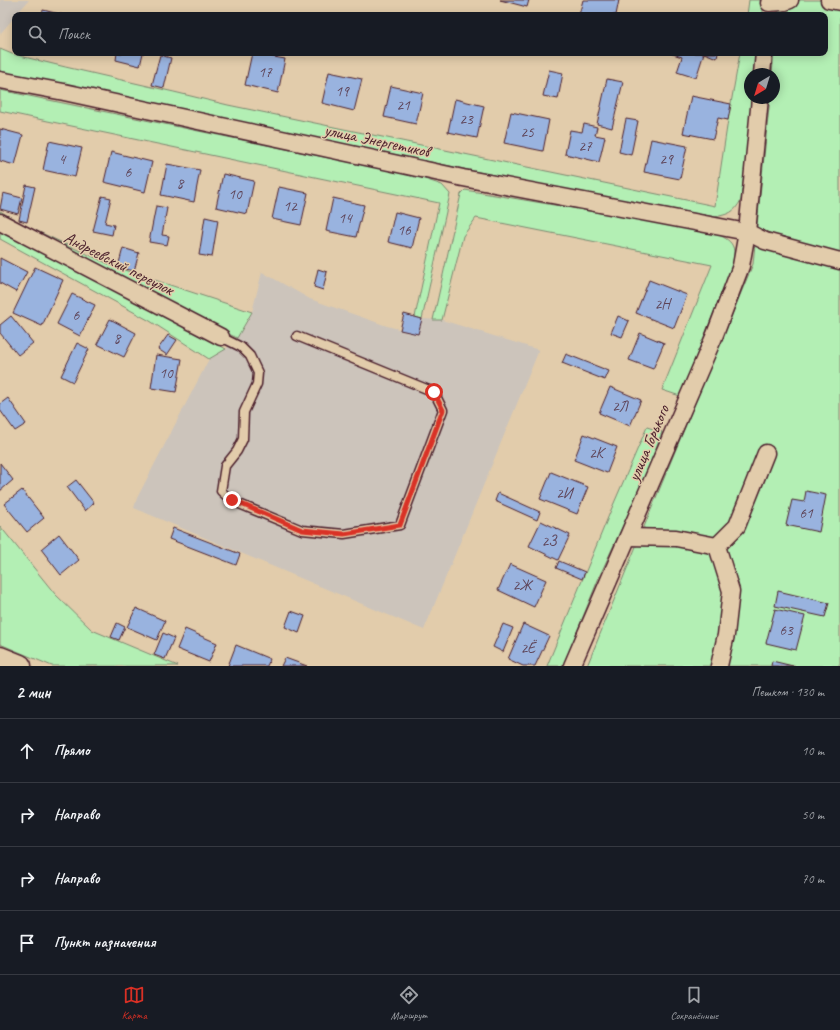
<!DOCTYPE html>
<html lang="ru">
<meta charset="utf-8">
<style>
:root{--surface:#171b24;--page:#242831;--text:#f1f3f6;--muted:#9ea1a6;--line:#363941;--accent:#d93025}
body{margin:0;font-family:Caveat,sans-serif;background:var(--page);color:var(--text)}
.compass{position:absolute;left:744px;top:68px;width:36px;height:36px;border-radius:50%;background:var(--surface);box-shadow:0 2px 10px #0003;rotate:218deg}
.stop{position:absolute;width:12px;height:12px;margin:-9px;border:3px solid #d93025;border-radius:50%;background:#fff}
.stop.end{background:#d93025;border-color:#fff;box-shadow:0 1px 4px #0008}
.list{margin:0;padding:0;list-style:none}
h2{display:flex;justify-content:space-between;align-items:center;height:52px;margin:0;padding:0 16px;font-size:17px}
h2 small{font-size:13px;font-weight:400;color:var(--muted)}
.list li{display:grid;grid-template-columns:26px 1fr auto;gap:12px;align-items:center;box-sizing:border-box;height:64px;padding:0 16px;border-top:1px solid var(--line)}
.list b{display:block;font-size:15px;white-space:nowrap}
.list em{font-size:13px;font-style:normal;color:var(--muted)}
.icon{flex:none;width:22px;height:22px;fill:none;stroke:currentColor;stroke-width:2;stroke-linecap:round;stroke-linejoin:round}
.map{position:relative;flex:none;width:840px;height:666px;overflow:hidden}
.search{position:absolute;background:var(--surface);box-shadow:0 2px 10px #0003;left:12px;right:12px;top:12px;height:44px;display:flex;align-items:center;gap:10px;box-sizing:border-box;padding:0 14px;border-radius:8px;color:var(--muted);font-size:15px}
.sheet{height:308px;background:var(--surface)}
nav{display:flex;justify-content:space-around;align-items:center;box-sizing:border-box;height:56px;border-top:1px solid var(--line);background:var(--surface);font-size:11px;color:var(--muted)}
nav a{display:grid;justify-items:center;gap:2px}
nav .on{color:var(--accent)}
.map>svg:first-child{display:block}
.built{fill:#ccc4bb}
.green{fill:#b3efb4;stroke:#7e8770}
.building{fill:#99b3df;stroke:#4a1f2b}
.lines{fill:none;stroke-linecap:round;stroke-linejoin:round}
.lane-casing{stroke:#4a1f2b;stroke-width:11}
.street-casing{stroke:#4a1f2b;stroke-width:19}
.secondary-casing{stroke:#4a1f2b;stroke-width:25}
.lane{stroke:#e2ccab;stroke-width:8}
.street{stroke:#e2ccab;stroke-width:16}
.secondary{stroke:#e2ccab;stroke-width:22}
.route{stroke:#d93025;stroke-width:5}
.labels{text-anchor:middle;stroke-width:3;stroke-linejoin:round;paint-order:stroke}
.number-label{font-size:15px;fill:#5e4458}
.street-label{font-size:17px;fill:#4a1f2b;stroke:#e2ccab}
</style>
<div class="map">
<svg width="840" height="666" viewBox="0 0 840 666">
<rect width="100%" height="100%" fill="#e2ccab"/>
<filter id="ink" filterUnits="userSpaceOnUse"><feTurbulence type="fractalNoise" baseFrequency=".025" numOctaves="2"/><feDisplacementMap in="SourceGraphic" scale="8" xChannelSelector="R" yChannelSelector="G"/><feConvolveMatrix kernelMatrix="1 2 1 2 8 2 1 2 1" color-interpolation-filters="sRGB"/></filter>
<g filter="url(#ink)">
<!-- built -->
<g class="built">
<path d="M0 0H29L0 34Z"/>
<path d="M262 272 310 299 387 326 418 334 422 319 442 320 539 350 424 630 134 508 137 498 209 359 226 349 237 338 252 312Z"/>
</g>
<!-- green -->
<g class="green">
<path d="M749 0H763V15H747Z"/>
<path d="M780 0H840V666H587L685 427 753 264 770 98H774V74H772L774 53H825V15H778Z"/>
<path d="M0 49 12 54C83 72 156 87 228 105L715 206 728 120 740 53H758L756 74H750V98H753L741 200C734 213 729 214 715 217L541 185 18 76 0 73Z"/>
<path d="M0 90 416 176 442 185 450 194 422 319 415 317 439 203 0 111Z"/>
<path d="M465 190 702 230C715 234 735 237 734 254 734 259 732 265 731 270L680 396 662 390 712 265 476 218 463 236 442 320H433L461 194Z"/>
<path d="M0 211 24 225 115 267 252 312 237 338 145 293 0 217Z"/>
<path d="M0 226 162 312 226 349 209 359 150 321 0 239Z"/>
<path d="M647 427 662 432 644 480 600 575 563 666H547L611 510Z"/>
<path d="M0 526 55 594 92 630 178 666H52L0 644Z"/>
</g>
<!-- building -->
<g class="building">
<path d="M500 0H529L527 7Z"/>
<path d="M583 0H619L616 15H579Z"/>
<path d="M43 10 64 15H42Z"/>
<path d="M117 53H143L140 66 116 60Z"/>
<path d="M252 53 285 59 278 93 245 85Z"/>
<path d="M670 53H718L717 58 704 53 696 78 677 72 682 57Z"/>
<path d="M160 55 171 58 164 88 152 85Z"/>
<path d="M549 70 563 73 558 99 543 96Z"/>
<path d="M329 72 362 79 354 111 322 103Z"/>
<path d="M607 79 623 82 612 128 597 124Z"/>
<path d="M391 86 423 93 416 124 384 117Z"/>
<path d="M691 96 731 104 728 120 718 118 713 139 683 133Z"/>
<path d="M455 99 484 106 477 138 448 132Z"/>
<path d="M511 112 549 120 543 151 504 143Z"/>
<path d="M626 119 638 121 631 155 619 152Z"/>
<path d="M584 124 597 127 595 135 605 137 599 162 565 154 570 130 582 132Z"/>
<path d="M0 129 23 135 15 165 0 161Z"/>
<path d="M651 139 687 146 680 179 644 172Z"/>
<path d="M49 141 82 148 75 177 43 170Z"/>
<path d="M111 152 152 162 145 192 104 182Z"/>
<path d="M167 164 200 170 194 202 161 195Z"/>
<path d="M223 174 254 181 247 214 216 207Z"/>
<path d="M26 185 35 187 27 222 19 220Z"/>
<path d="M279 187 308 193 301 225 272 219Z"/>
<path d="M3 193 22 198 18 214 0 209Z"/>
<path d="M102 196 111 198 105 223 114 225 112 235 93 231Z"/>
<path d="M333 198 364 205 356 237 326 231Z"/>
<path d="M156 206 167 208 162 235 169 236 167 245 149 242Z"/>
<path d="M395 212 419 218 412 248 388 242Z"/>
<path d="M205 217 218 220 212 257 199 255Z"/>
<path d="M123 248 139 253 134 271 118 267Z"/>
<path d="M0 258 27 272 16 292 0 283Z"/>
<path d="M35 267 63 280 42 326 13 313Z"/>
<path d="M318 269 327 272 323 290 314 287Z"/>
<path d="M649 280 687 295 674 328 636 313Z"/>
<path d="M72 294 95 305 80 336 57 324Z"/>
<path d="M404 314 422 319 418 334 400 330Z"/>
<path d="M11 316 33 343 18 355 0 333V325Z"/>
<path d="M618 316 629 321 622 337 611 333Z"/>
<path d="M110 319 136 333 124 357 97 344Z"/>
<path d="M640 333 664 343 653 369 629 360Z"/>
<path d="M168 335 177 340 167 355 158 349Z"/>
<path d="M77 343 89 349 73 382 61 376Z"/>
<path d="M566 354 609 371 605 380 562 363Z"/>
<path d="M156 355 182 359 176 392 151 388Z"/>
<path d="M610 387 641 400 630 426 599 413Z"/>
<path d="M8 398 26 424 15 431 0 410V404Z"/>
<path d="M584 434 617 447 607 473 574 460Z"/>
<path d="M0 463 13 480 0 491Z"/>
<path d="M551 472 588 487 577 514 540 499Z"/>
<path d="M76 480 94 503 85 511 67 487Z"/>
<path d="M22 490 44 518 27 532 4 504Z"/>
<path d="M806 491 826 495 819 532 786 525 792 500 804 502Z"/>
<path d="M498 493 540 512 537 520 495 501Z"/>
<path d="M541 521 570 535 558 560 529 546Z"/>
<path d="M173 528 240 554 236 565 169 539Z"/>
<path d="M59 534 79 560 61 575 41 549Z"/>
<path d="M559 561 585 572 582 579 556 568Z"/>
<path d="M510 564 546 580 534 607 498 590Z"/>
<path d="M778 591 829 603 825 617 775 606Z"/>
<path d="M136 608 165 621 157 640 127 627Z"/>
<path d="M775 609 805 616 796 650 766 643Z"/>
<path d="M291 611 305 616 299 633 285 627Z"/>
<path d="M117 623 125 627 119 640 111 637Z"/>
<path d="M503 624 513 628 503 652 493 647Z"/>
<path d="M523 624 549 636 535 666H523L508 659Z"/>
<path d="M185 629 217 643 209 662 177 649Z"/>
<path d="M163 633 174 638 165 659 154 655Z"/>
<path d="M236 645 270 659 267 666H228Z"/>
<path d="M285 658 307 666H281Z"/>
<path d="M772 661 793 666H771Z"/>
</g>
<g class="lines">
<defs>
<path id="lane" d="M221 337 241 347 250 356 258 373 257 384 244 412 243 439 237 451 225 466 221 491 232 501 302 530 344 534 400 525 443 410 434 392 297 336"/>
<g id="street">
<path d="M829 0 840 2"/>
<path d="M769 3 785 2 790 0"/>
<path d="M762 74 764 53"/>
<path d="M0 80 64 92 463 178 747 232 765 241 840 261"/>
<path d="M0 222 221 337"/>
<path d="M628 537 676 538 717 546"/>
<path d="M572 666 714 337 741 266 747 232 760 98"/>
<path d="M719 666 726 635 731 591 717 546 737 526 766 453"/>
</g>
<path id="secondary" d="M0 658 20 666"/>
</defs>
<!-- lane casing -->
<use href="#lane" class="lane-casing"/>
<!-- street casing -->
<use href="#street" class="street-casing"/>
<!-- secondary casing -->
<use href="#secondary" class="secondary-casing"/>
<!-- lane -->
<use href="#lane" class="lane"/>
<!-- street -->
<use href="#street" class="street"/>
<!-- secondary -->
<use href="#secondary" class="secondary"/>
</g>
</g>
<g class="lines" filter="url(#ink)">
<!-- route -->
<path class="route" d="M232 500 302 530 344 534 400 525 443 410 434 392"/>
</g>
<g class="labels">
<!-- number labels -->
<g class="number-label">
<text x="265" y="77">17</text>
<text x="342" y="96">19</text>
<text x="403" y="110">21</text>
<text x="466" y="124">23</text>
<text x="527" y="137">25</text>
<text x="585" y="151">27</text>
<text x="62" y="164">4</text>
<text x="666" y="164">29</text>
<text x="128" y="177">6</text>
<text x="180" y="188">8</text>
<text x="235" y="199">10</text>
<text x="290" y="211">12</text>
<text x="345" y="223">14</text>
<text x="404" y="235">16</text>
<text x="662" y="309">2Н</text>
<text x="76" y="320">6</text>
<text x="117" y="343">8</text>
<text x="166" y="378">10</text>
<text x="620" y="411">2Л</text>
<text x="596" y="458">2К</text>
<text x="564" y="498">2И</text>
<text x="806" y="518">61</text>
<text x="549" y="546">2З</text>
<text x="522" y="590">2Ж</text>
<text x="786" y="635">63</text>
<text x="528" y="653">2Ё</text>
</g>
<!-- street labels -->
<g class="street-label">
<text transform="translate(377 140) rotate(12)" y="6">улица Энергетиков</text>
<text transform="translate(119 263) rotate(27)" y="6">Андреевский переулок</text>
<text transform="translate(648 443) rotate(-67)" y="6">улица Горького</text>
</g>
</g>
</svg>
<svg class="compass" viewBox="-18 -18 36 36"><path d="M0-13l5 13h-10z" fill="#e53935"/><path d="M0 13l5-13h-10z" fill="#9ea1a6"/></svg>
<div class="stop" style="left:434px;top:392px"></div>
<div class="stop end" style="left:232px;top:500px"></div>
<div class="search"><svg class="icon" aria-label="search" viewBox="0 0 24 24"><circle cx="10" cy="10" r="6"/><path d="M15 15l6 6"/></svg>Поиск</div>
</div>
<section class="sheet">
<h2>2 мин<small>Пешком · 130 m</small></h2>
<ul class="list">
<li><svg class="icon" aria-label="ahead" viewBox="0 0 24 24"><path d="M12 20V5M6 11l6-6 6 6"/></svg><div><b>Прямо</b></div><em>10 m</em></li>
<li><svg class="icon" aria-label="right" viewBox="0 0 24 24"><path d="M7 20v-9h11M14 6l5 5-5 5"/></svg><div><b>Направо</b></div><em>50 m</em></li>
<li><svg class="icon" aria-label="right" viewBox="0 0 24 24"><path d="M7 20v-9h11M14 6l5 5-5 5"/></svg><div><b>Направо</b></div><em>70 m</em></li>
<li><svg class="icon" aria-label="arrive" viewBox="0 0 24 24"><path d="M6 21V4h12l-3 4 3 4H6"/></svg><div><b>Пункт назначения</b></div></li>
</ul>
</section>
<nav>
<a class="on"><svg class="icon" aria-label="map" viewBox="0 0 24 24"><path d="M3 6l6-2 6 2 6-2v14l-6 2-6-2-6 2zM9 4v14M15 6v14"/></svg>Карта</a>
<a><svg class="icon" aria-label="directions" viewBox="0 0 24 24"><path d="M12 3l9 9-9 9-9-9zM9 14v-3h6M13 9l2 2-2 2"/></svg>Маршрут</a>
<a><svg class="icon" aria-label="saved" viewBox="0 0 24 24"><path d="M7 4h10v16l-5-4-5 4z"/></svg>Сохранённые</a>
</nav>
